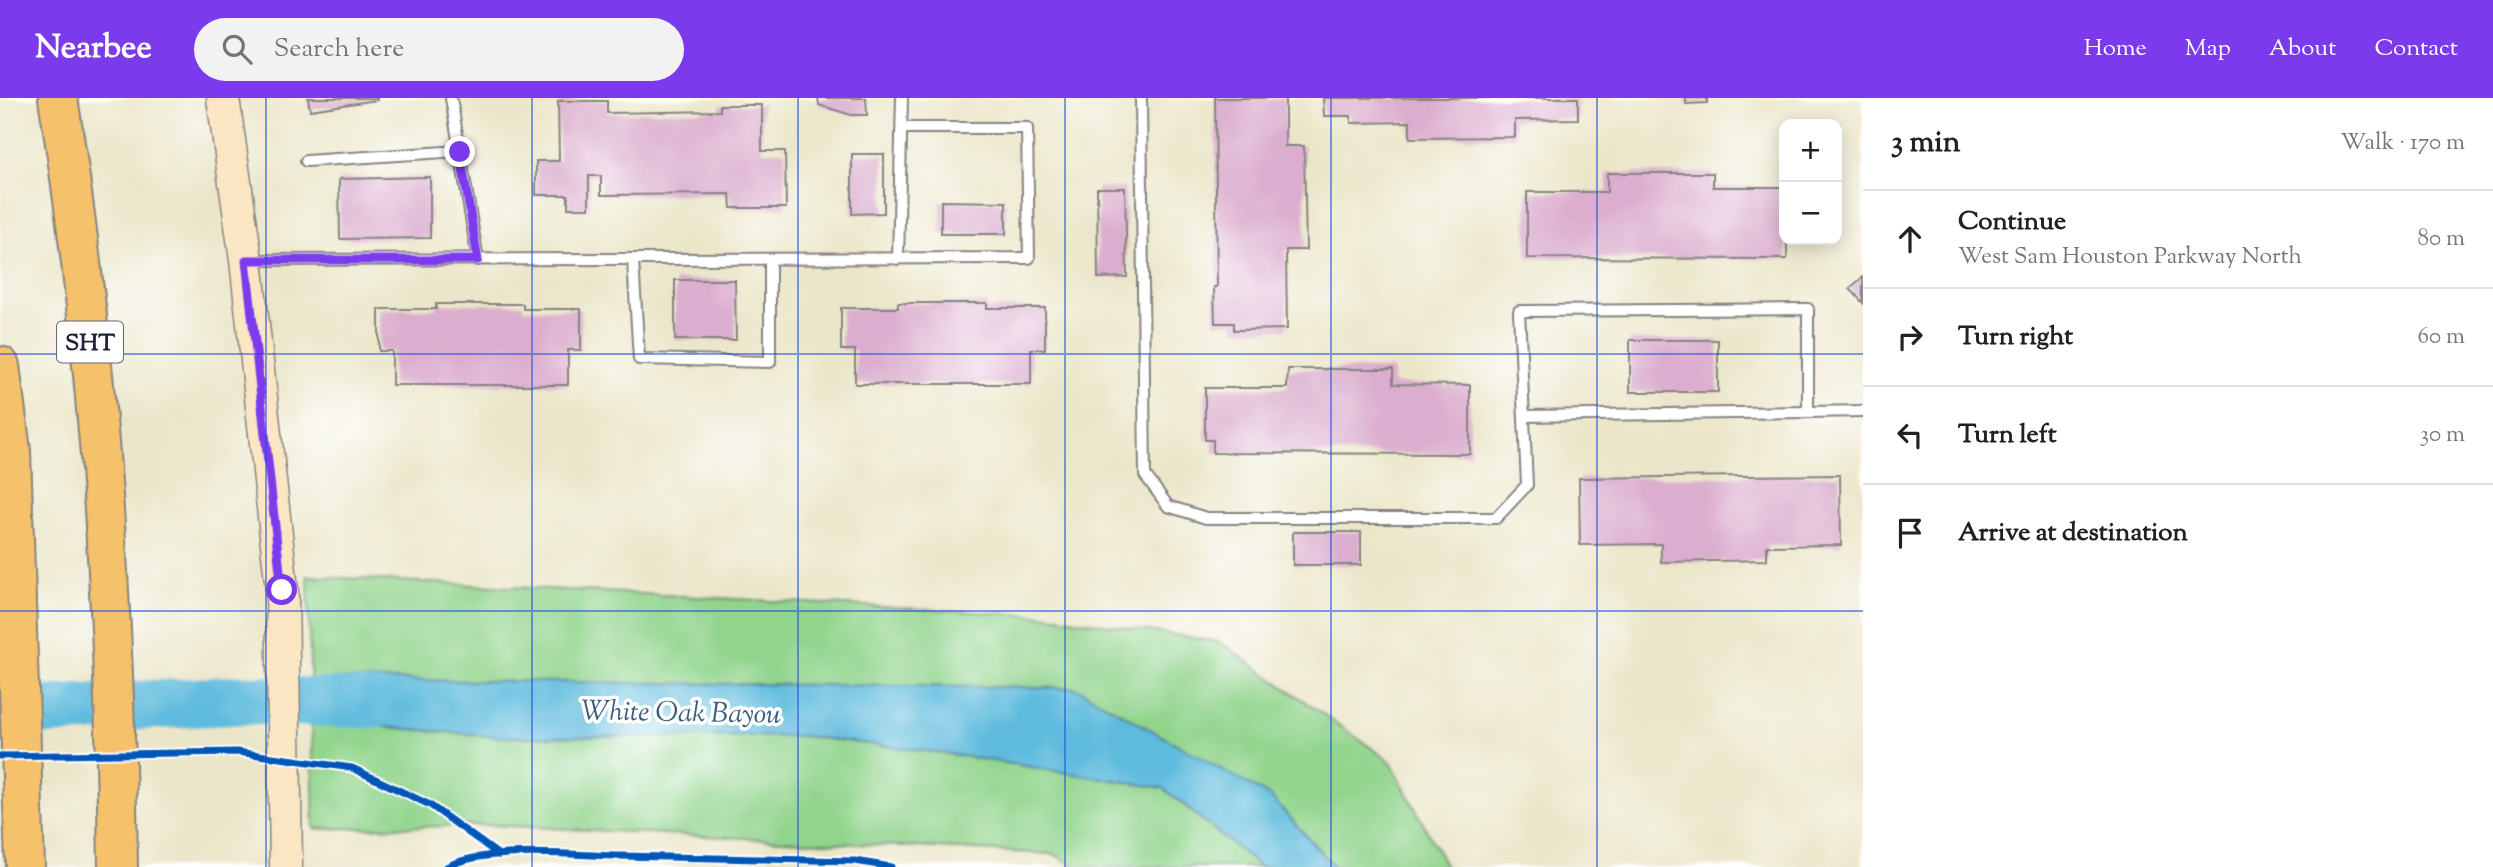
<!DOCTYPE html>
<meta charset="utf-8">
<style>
:root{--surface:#fff;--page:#f2f2f2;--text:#202124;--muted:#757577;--line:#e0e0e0;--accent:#7c3aed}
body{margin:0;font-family:"Sorts Mill Goudy",serif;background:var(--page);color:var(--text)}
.controls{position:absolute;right:21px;top:21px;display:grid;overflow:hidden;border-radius:14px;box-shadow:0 4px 18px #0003}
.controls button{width:63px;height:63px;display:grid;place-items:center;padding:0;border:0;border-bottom:2px solid var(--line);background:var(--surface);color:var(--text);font:35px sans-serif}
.stop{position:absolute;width:21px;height:21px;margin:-16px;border:5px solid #7c3aed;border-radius:50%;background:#fff}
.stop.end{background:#7c3aed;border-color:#fff;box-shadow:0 2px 7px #0008}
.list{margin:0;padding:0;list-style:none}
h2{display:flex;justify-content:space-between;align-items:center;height:91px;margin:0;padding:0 28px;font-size:30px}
h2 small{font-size:23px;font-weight:400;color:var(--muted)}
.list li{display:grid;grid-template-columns:46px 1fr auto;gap:21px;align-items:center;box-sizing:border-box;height:98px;padding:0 28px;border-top:2px solid var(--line)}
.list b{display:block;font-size:26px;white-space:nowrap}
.list p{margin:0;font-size:23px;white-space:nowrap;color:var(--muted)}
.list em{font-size:23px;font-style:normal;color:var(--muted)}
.icon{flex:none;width:38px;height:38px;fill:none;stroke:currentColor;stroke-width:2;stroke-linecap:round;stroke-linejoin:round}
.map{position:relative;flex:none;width:1863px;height:769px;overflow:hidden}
header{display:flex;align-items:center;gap:42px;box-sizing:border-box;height:98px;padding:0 35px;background:var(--accent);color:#fff}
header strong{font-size:33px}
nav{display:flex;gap:38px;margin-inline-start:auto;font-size:24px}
.search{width:490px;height:63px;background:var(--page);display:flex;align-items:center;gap:18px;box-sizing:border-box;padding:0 24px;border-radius:38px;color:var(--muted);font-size:26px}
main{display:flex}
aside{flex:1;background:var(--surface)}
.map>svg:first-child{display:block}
.green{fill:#91d48c;stroke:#5a7b64;stroke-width:2}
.water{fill:#5fbbdd;stroke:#406e8c;stroke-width:2}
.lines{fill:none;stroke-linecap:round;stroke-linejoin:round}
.river{stroke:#5fbbdd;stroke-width:49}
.building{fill:#dbadce}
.lane-casing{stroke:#868482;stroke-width:14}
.secondary-casing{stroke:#868482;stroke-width:35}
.highway-casing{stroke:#868482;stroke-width:42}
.lane{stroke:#fff;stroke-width:10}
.secondary{stroke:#fbe6c4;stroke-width:32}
.highway{stroke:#f5c16b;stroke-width:38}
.cycleway-casing{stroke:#fff;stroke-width:11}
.cycleway{stroke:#0057b8;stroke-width:7}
.route{stroke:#7c3aed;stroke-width:9}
.grid{fill:none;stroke:#1d4ed8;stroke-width:2;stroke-opacity:0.55}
.labels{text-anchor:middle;stroke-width:7;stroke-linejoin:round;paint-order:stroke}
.shield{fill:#fff;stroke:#646476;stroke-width:2}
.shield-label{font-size:24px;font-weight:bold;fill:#22223b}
.water-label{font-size:28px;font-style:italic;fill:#3a5f7c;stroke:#fff}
</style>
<header>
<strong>Nearbee</strong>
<div class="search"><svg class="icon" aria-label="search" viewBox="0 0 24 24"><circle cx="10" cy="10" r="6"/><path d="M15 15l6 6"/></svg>Search here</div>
<nav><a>Home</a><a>Map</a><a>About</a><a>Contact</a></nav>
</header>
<main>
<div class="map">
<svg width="1863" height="769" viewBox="0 0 1863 769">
<rect width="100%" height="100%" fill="#fff"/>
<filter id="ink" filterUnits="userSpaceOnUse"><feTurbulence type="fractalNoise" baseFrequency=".0143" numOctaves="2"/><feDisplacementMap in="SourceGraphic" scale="14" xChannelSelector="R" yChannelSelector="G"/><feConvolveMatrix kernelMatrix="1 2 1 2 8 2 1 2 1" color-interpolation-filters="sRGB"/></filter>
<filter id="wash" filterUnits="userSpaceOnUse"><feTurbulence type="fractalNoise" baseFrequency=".00686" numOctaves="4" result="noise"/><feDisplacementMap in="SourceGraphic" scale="28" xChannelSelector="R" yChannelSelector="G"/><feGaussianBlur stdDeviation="1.57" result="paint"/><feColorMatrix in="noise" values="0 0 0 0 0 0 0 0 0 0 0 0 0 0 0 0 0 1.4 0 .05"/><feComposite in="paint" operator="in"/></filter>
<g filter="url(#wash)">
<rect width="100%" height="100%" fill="#ebe6c9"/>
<!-- green -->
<path class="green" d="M308 478 1050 518 1220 544 1390 663 1446 769H1076L1054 756 490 727 314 731Z"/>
<!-- water -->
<path class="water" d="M310 581 1076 590 1271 699 1335 769H1260L1163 690 949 656 803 638 505 639 311 623Z"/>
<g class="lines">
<!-- river -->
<path class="river" d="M0 615 240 602 376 606"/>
</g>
<g id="blocks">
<!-- building -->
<g class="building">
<path d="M308 0H377V2L310 12Z"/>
<path d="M818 0H866L867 17H851L819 7Z"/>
<path d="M1215 0H1285V48H1304L1306 152H1286L1287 231 1234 232V225H1215L1214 189H1217Z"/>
<path d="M1323 0H1578V21L1515 22V39L1410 40V24L1351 25V18H1324Z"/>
<path d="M1686 0H1707V5L1686 6Z"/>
<path d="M558 3H607V15L720 13V7H762V53H785L786 110H731L730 96 601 97V78H589V110H568V97H536V63H559Z"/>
<path d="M852 56H884V115L852 116Z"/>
<path d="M1607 75H1713V89H1784V142H1787V161L1527 160V94H1607Z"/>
<path d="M430 79V140L340 141 339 81Z"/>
<path d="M1097 90H1125L1127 179 1098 180Z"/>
<path d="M941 103 1006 104V136H941Z"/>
<path d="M1863 179V205L1850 190Z"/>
<path d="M675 182H735L736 242H675Z"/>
<path d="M898 205H987V210H1045V251H1031V286H855V252H841V210H898Z"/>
<path d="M436 206H523V211H581V252H568V287H392V253H379V211H436Z"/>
<rect x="1630" y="242" width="88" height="52"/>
<path d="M1288 271H1393V286L1470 287V356L1213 355V342H1205V290H1287Z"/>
<path d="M1840 377 1841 447 1767 448V462L1661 464V446L1580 447 1579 380Z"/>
<rect x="1293" y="434" width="68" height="33"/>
</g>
</g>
</g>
<g filter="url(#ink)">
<use href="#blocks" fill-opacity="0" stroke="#868482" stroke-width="2"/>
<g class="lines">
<defs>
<g id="lane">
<path d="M451 0 478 162"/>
<path d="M1141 0 1145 377 1168 408 1206 420H1496L1527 387 1519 213 1808 211V314L1863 313"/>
<path d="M306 63 460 53"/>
<path d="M898 161 902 0"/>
<path d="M249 162 1029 160 1027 30H902"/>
<path d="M633 162 639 261 770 264V161"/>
<path d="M1524 318 1808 314"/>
</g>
<path id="secondary" d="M223 0 246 162 282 492 286 769"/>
<g id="highway">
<path d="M58 0C99 255 115 511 118 769"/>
<path d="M0 268 11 353 25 769"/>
</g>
</defs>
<!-- lane casing -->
<use href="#lane" class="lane-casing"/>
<!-- secondary casing -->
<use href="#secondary" class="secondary-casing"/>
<!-- highway casing -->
<use href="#highway" class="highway-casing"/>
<!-- lane -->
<use href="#lane" class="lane"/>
<!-- secondary -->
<use href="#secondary" class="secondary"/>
<!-- highway -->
<use href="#highway" class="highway"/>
<defs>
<g id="cycleway">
<path d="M0 658 237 654 352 670 430 707 499 757"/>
<path d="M446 769C485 748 574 757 620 758 698 760 777 761 855 763L891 769"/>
</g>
</defs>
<!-- cycleway casing -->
<use href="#cycleway" class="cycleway-casing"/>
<!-- cycleway -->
<use href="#cycleway" class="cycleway"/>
</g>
</g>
<g class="lines" filter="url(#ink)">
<!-- route -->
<path class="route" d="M282 492 246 162H478L460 54"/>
</g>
<!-- grid -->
<path class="grid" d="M266 0V769M532 0V769M798 0V769M1065 0V769M1331 0V769M1597 0V769M0 256H1863M0 513H1863"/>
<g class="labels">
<!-- shield labels -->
<rect class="shield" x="57" y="223.5" width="66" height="41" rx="5"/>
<g class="shield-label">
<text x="90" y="252">SHT</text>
</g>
<!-- water labels -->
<g class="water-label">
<text transform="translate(681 613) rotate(1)" y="10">White Oak Bayou</text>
</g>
</g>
</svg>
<div class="controls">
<button>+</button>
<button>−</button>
</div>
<div class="stop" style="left:282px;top:492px"></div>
<div class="stop end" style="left:460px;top:54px"></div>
</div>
<aside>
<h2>3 min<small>Walk · 170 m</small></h2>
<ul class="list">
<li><svg class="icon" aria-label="ahead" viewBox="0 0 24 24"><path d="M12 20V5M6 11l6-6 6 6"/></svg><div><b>Continue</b><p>West Sam Houston Parkway North</p></div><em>80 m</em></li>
<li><svg class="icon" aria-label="right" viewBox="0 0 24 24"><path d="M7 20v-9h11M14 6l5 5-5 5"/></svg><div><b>Turn right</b></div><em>60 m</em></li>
<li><svg class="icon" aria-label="left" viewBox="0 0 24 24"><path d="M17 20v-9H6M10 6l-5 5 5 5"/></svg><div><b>Turn left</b></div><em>30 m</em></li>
<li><svg class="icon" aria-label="arrive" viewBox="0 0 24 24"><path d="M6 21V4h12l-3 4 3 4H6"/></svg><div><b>Arrive at destination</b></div></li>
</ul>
</aside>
</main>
